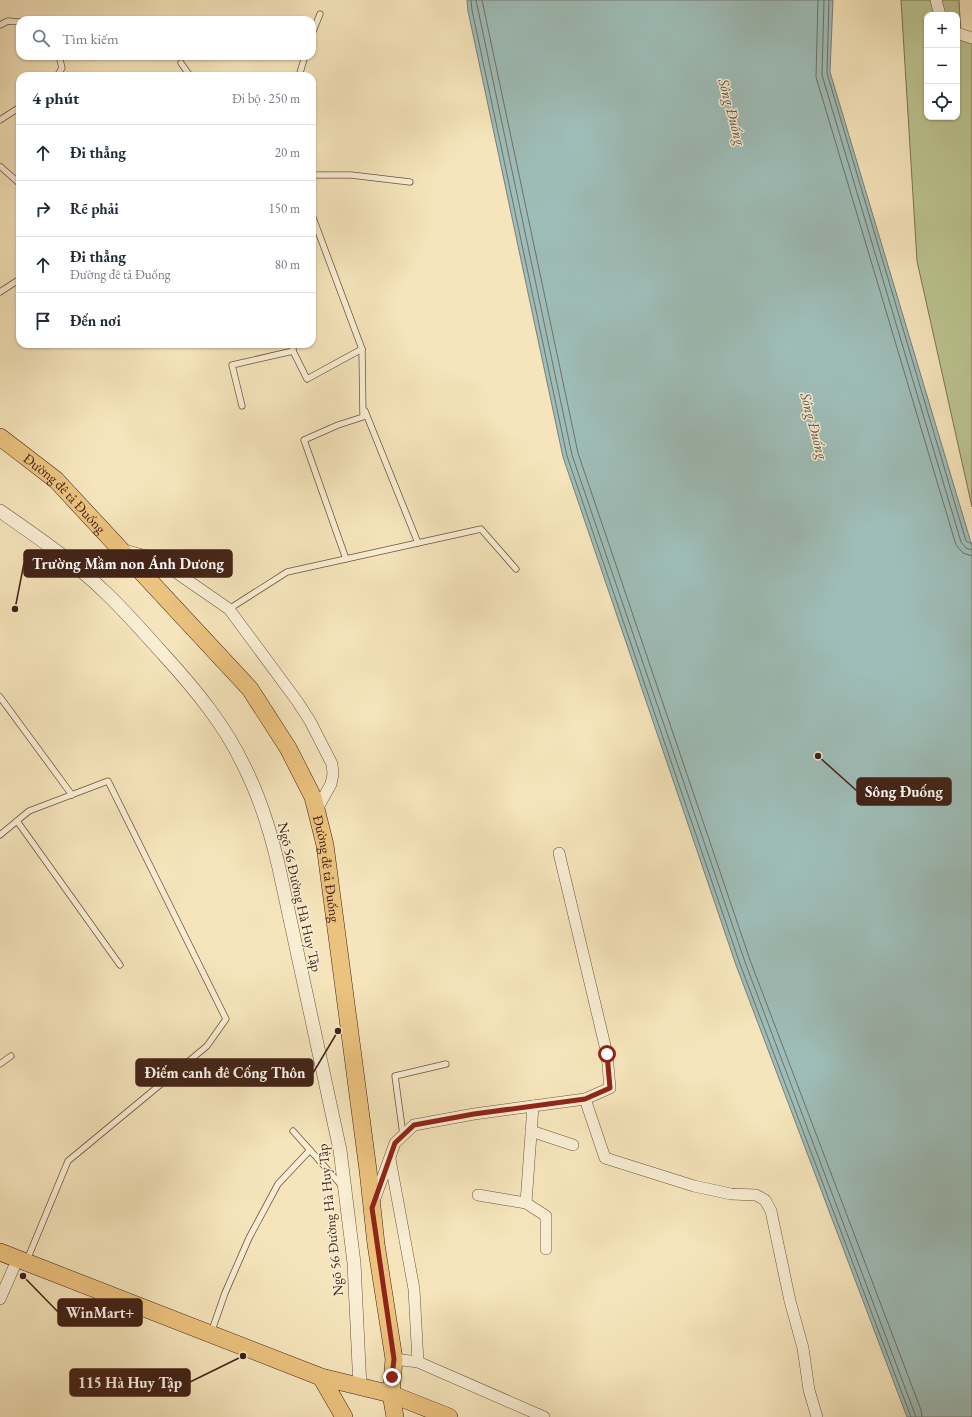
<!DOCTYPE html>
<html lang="vi">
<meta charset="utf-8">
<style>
:root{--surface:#fff;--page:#f6f6f7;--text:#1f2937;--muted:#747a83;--line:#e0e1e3}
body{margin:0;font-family:"EB Garamond",serif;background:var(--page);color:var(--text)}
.controls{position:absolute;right:12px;top:12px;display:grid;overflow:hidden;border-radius:8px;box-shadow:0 1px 3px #0004}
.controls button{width:36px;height:36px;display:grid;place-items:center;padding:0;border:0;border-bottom:1px solid var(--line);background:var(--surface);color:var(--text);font:20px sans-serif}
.stop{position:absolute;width:12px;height:12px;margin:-9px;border:3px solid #8f2418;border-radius:50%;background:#fff}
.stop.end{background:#8f2418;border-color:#fff;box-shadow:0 1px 4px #0008}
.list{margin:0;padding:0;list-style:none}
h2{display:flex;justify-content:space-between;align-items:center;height:52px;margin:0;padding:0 16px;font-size:17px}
h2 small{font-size:13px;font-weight:400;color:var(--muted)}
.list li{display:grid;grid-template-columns:26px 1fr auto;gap:12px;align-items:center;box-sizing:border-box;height:56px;padding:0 16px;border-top:1px solid var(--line)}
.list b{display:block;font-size:15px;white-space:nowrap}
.list p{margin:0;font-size:13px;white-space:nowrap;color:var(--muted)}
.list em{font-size:13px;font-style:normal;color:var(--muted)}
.icon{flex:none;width:22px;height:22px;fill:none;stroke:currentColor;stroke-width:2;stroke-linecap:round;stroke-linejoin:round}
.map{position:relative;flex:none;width:972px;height:1417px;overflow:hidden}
.search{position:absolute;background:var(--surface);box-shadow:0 1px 3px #0004;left:16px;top:16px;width:300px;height:44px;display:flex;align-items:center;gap:10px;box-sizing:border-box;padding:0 14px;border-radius:12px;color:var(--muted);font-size:15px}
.panel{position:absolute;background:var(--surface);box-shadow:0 1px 3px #0004;left:16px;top:72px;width:300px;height:276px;border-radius:12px}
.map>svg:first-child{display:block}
.green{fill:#bcc591;stroke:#7e7454;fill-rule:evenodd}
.water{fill:#9ebdb8;stroke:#797f77}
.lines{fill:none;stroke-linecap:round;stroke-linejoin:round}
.shore{stroke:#707067;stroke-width:1}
.service-casing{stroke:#6e5340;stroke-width:7}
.minor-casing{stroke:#6e5340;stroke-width:12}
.tertiary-casing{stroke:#6e5340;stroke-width:14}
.primary-casing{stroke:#412216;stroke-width:18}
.service{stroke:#f9eed3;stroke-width:5.5}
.minor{stroke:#f9eed3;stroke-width:11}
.tertiary{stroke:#f9eed3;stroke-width:13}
.primary{stroke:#ebc27e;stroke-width:17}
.route{stroke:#8f2418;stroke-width:5}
.labels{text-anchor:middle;stroke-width:3;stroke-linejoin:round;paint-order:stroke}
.street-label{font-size:14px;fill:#412216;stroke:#f9eed3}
.water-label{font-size:15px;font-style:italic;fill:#5d5047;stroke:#f9eed3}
.leader{fill:none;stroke:#412216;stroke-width:1.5}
.callout-dot{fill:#412216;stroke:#f9eed3;stroke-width:1.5}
.callout{fill:#412216;stroke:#412216;stroke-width:1.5}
.callout-label{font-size:15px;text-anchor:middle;font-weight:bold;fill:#fff}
</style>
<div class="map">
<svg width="972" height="1417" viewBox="0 0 972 1417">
<rect width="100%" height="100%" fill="#f6e5bc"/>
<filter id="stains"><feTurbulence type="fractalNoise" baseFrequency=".005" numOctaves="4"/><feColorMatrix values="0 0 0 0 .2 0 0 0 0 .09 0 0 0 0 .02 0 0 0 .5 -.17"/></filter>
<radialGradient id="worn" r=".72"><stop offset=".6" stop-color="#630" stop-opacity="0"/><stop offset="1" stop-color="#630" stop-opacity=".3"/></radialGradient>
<!-- green -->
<path class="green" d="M901 0H959L961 35 972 38V507L917 261ZM927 15H957V117H927Z"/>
<!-- water -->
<path class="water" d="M467 0H833L830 72 972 546V1417H907L736 965 563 457 468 11Z"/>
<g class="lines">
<!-- shore -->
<g class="shore">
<path d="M471 0 472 10 567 456 740 964 911 1417"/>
<path d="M476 0 572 455 745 962 916 1417"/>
<path d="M482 0 578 453 750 960 921 1410 922 1417"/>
<path d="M818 0 816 77 956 545 963 553 972 556"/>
<path d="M824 0 822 75 961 542 966 548 972 550"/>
<path d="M829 0 827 73 966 541 972 544"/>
</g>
<defs>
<g id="service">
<path d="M0 25 8 21 20 22"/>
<path d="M312 34 320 14"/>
<path d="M181 63 190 76"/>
<path d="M57 76 62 68 59 56"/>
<path d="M299 76 305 56"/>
<path d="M0 120 20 107"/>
<path d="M1 167 20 184"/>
<path d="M312 175H351L410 182"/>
<path d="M312 215 362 349 363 417 338 425 304 440 346 559"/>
<path d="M0 292 20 279"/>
<path d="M293 351V344"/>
<path d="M242 406 232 365 293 351 307 379 362 349"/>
<path d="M365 411 418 543"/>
<path d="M229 609 287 572 481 529 516 569"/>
<path d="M0 697 72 795"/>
<path d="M17 821 120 965"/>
<path d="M0 835 29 811 108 781 226 1019 207 1046 68 1161 27 1260"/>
<path d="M0 1064 11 1056"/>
<path d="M293 1131 342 1186"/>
<path d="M403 1135 395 1076 446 1064"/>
<path d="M211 1333 225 1293 249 1238 278 1184 310 1150"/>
</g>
<g id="minor">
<path d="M936 0 940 15"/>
<path d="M957 33 972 38"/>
<path d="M121 549 146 556 174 571 229 609 297 701 310 721 332 764 333 774 331 784 317 809"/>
<path d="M585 1099 605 1158 694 1186 731 1194 756 1195 765 1200 771 1211 790 1301 803 1348 809 1390 817 1417"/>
<path d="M531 1131 573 1145"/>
<path d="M390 1159 414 1289 418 1362"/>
<path d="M478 1195 526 1203 533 1106"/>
<path d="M526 1203 546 1216V1249"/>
<path d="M373 1204 395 1143 414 1125 474 1114 585 1099 610 1088 607 1054 559 853"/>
<path d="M0 1299 18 1258"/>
<path d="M394 1359 418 1362 544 1417"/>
</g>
<path id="tertiary" d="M0 511C36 536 74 562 106 593 126 612 145 634 164 655 195 689 225 725 245 768 261 800 271 833 279 868L340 1150 354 1263 360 1387"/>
<g id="primary">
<path id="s1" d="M0 437 56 480 250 689 288 748 313 797 325 845 368 1170 376 1244 394 1359 391 1394 395 1417"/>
<path d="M0 1252 321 1377 391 1394 449 1417"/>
<path d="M321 1377 344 1417"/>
</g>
</defs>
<!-- service casing -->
<use href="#service" class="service-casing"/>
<!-- minor casing -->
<use href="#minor" class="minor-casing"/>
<!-- tertiary casing -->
<use href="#tertiary" class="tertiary-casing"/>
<!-- primary casing -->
<use href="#primary" class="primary-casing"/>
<!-- service -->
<use href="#service" class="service"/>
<!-- minor -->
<use href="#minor" class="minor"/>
<!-- tertiary -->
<use href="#tertiary" class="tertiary"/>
<!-- primary -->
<use href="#primary" class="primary"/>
</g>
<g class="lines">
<!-- route -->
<path class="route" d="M392 1377 394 1359 372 1208 395 1143 414 1125 474 1114 585 1099 610 1088 607 1054"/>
</g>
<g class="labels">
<!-- street labels -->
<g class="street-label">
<text dy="5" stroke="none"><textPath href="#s1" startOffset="86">Đường đê tả Đuống</textPath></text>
<text dy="5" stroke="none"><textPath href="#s1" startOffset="554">Đường đê tả Đuống</textPath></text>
<text transform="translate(300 897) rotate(77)" y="5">Ngõ 56 Đường Hà Huy Tập</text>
<text transform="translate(330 1220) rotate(-96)" y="5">Ngõ 56 Đường Hà Huy Tập</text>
</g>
<!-- water labels -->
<g class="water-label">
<text transform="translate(732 112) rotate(75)" y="5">Sông Đuống</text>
<text transform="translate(814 426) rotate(75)" y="5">Sông Đuống</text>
</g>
</g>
<!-- callouts -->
<path class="leader" d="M15 609L24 563M818 756L857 791M338 1031L313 1073M23 1276L58 1312M243 1356L190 1382"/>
<g class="callout-dot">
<circle cx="15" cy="609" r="4"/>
<circle cx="818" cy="756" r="4"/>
<circle cx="338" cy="1031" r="4"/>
<circle cx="23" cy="1276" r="4"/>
<circle cx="243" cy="1356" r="4"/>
</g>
<g class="callout">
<rect x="24" y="550" width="208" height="27" rx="4"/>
<rect x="857" y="778" width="94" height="27" rx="4"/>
<rect x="136" y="1059" width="177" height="27" rx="4"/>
<rect x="58" y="1299" width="84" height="27" rx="4"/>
<rect x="70" y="1369" width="120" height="27" rx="4"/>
</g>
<g class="callout-label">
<text x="128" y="569">Trường Mầm non Ánh Dương</text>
<text x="904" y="797">Sông Đuống</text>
<text x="225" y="1078">Điếm canh đê Cống Thôn</text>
<text x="100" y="1318">WinMart+</text>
<text x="130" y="1388">115 Hà Huy Tập</text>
</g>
<rect width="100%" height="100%" filter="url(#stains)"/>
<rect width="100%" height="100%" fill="url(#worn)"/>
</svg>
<div class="controls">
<button>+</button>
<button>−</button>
<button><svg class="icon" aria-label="locate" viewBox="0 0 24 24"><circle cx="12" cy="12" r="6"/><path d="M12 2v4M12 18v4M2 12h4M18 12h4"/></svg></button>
</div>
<div class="stop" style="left:607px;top:1054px"></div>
<div class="stop end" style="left:392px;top:1377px"></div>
<div class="search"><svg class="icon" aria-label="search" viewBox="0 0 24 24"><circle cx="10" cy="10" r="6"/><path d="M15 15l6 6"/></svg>Tìm kiếm</div>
<section class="panel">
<h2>4 phút<small>Đi bộ · 250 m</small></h2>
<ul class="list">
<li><svg class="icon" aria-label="ahead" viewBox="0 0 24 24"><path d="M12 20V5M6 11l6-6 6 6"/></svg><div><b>Đi thẳng</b></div><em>20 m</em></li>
<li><svg class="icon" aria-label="right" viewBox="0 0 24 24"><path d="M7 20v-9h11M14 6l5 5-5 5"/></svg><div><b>Rẽ phải</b></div><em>150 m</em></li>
<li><svg class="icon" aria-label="ahead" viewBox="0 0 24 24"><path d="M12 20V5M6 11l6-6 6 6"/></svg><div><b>Đi thẳng</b><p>Đường đê tả Đuống</p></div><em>80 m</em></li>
<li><svg class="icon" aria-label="arrive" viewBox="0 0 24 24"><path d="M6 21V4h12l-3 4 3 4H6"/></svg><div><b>Đến nơi</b></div></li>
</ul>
</section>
</div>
